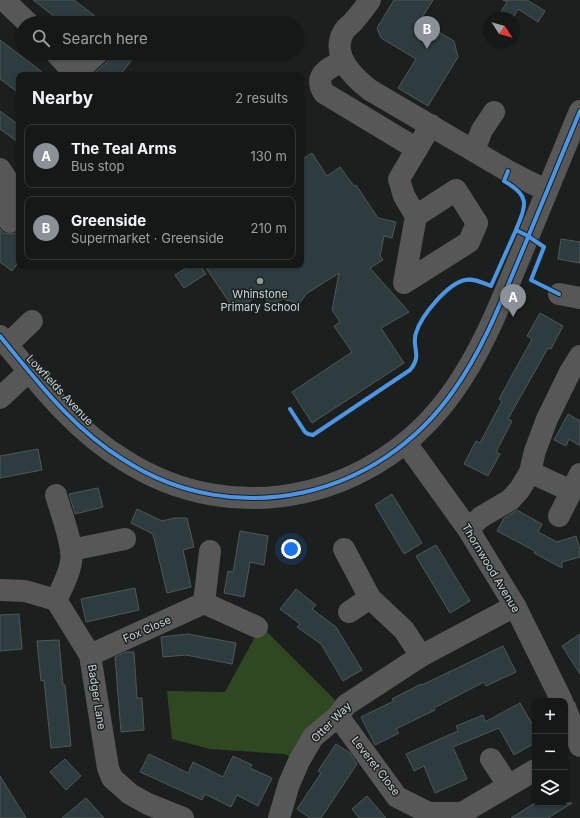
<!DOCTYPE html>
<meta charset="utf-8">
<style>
:root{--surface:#141817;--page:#1d2120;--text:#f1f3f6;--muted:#9da0a1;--line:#333736;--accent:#8c9099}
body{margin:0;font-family:Inter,sans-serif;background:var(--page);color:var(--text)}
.controls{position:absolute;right:12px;bottom:12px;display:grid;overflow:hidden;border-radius:8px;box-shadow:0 1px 3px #0004}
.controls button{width:36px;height:36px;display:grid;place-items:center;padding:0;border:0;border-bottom:1px solid var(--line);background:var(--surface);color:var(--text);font:20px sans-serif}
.compass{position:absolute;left:484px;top:12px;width:36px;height:36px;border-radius:50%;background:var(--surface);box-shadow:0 1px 3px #0004;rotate:126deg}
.you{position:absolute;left:291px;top:549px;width:14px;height:14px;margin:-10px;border:3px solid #fff;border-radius:50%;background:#1a73e8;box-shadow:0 0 0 6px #1a73e833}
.badge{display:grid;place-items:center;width:26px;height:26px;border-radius:50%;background:var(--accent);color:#fff;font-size:13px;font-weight:700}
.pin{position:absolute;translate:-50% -33px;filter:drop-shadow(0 1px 2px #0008)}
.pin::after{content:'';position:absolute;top:21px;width:14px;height:12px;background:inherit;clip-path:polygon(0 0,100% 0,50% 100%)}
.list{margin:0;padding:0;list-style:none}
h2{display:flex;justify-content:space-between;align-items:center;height:52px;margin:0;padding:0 16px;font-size:17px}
h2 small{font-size:13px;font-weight:400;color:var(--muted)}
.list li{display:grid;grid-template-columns:26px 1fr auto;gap:12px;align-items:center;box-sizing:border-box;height:64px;margin:0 8px 8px;padding:0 8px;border:1px solid var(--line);border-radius:8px}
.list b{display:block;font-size:15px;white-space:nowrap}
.list p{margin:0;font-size:13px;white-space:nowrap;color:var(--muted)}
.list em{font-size:13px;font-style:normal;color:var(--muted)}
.icon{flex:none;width:22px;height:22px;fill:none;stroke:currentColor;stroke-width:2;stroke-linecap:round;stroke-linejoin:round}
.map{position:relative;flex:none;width:580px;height:818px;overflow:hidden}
.search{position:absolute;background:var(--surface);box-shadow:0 1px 3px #0004;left:16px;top:16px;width:288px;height:44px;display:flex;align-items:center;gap:10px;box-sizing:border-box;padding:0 14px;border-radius:22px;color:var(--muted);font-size:15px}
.panel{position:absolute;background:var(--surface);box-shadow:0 1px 3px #0004;left:16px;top:72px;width:288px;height:196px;border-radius:8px}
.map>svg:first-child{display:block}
.green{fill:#304822}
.building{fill:#2d3c3e;stroke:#525655}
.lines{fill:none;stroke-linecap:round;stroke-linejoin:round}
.minor{stroke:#565756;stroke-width:22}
.cycleway-casing{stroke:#1a2120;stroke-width:6}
.cycleway{stroke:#4d94e3;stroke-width:4}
.poi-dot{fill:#929696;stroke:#1a2120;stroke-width:1.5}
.labels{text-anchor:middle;stroke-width:3;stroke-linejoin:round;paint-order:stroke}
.poi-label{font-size:11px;fill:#d2d6d6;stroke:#1a2120}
.street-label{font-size:11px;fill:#d2d6d6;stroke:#1a2120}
</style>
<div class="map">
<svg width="580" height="818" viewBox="0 0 580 818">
<rect width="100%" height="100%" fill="#1b201f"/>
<!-- green -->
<path class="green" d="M261 626 337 702 294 758 284 754 210 749 172 739 167 691 225 692Z"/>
<!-- building -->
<g class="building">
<path d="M33 0H74L104 23H63Z"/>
<path d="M394 0H433L420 21 454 41 458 57 428 106 398 88 416 59 381 38 377 28Z"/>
<path d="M503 0H527L545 11 538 22 518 9 513 18H497L507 2Z"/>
<path d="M0 40 46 75H19V93L0 79Z"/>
<path d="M110 53H137L120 75H92L107 62 110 57Z"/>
<path d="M0 111 19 125V143L0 129Z"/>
<path d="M312 153 327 176 340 167 354 186 356 185 378 218 396 222 392 238 384 236 380 256 383 260 370 268 409 312 381 328 404 363 312 423 292 392 352 352 334 326 340 322 332 310 339 273 306 294 300 303 282 299 271 307 262 293 235 311 204 265H301V160Z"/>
<path d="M0 229 4 233 9 234 16 233 19 230V262L12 271 0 262Z"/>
<path d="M561 239 580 242V263L558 259Z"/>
<path d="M191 265H200L206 274 184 288 175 275Z"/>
<path d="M540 313 563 326 551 349 548 348 508 419 512 421 496 452 500 454 488 476 464 464 476 441 480 443 502 401 499 399 532 339 527 336Z"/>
<path d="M568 414 580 421V446L569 439 566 446 554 440Z"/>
<path d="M38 449 42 470 0 478V456Z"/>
<path d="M98 488 103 507 75 514 69 494Z"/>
<path d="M392 494 422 543 404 554 375 505Z"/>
<path d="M137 509 162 521 174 518H187L194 547 183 550 191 587 167 593 153 534 131 523Z"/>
<path d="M517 510 542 524 538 532 557 542 576 536 580 550V557L562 562V568L534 553 535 551 497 531 504 518Z"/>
<path d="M240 531 268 536 264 565 250 562 244 597 224 593 228 571 233 572Z"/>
<path d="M436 545 470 601 450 613 416 556Z"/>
<path d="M135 588 139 610 86 622 81 599Z"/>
<path d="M296 589 316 605 312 609 336 627 362 670 343 681 321 644 297 627 300 624 280 609Z"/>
<path d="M19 614 22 649 0 651V615Z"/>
<path d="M188 634 236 643 232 664 186 655 163 657 161 637Z"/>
<path d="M580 634V674L562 646Z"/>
<path d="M59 640 63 685H65L71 746 51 748 44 680 41 681 37 641Z"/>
<path d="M503 646 516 672 486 686 484 682 434 708 435 710 396 729 399 733 375 745 361 717 394 701 392 699 421 684 422 685Z"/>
<path d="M126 652H134L137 698H142L144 730 121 732 115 657Z"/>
<path d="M520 703 535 729V743L514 755 499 728 453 747 467 779 435 793 424 766 414 771 406 754 458 731 456 726 483 715 485 722Z"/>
<path d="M336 744 350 753 357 764 321 818H310L297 809 321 773 318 771Z"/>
<path d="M149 754 188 773 193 762 223 777 233 756 252 765 250 768 272 778 258 806 237 795 231 807 205 794 202 800 140 772Z"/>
<path d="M65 759 81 776 66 790 50 772Z"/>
<path d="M0 776 26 818H0Z"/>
<path d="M367 796 386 818H359L352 809Z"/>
<path d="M86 798 104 818H62Z"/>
<path d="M535 803H572L548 818H511Z"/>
</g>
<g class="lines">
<!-- minor -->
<g class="minor">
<path d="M4 0 28 23"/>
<path d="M370 0C365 8 359 15 353 22 350 25 347 27 344 31 330 54 353 77 370 90L508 171 547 191"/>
<path d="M56 53 75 74 98 53"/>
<path d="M343 61C328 68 313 75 324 93L417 149"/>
<path d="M474 150 482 130 494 112"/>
<path d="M0 169 11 186 19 183"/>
<path d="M416 216 456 190 477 223 469 242 404 283 416 216 404 196 399 179 431 125"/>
<path d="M10 222 11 186"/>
<path d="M559 294 580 298"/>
<path d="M0 336C37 381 73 429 124 460 236 532 379 498 454 390 483 349 500 304 519 259 539 210 560 160 580 111"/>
<path d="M7 345 32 321"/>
<path d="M0 398 28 372"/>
<path d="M406 443 468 529 515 606 562 701"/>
<path d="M530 472 571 491"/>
<path d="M56 495C61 513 74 545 71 562 69 575 62 588 56 600"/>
<path d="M559 516 580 474"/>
<path d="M468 529 481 517 510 500 520 489 530 472 535 451 547 419 570 372 580 356"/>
<path d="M344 549 370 598 404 630 421 656"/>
<path d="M71 550 125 539"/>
<path d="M0 590 25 591 56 600 90 655 108 768 112 778 130 794 148 804 183 818"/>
<path d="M204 603 257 627"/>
<path d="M349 612 370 598"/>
<path d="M90 655 204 603 210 551"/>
<path d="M565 707 580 746"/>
<path d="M338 716 397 797 429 813H462L535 770"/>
<path d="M491 759 508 785"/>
<path d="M279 818 289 784 299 761 313 737 338 716 346 705 421 656 515 606"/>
</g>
<defs>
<g id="cycleway">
<path d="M508 171 504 181C531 196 526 205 516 230L528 236 544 247 531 280 559 294"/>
<path d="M0 336C37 381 73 429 124 460 236 532 379 498 454 390 483 349 500 304 519 259 539 210 560 160 580 111"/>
<path d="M290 409 305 432 308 434 313 435 410 370C423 355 411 347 416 333 421 316 447 284 465 280 474 278 483 283 491 286L516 230"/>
</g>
</defs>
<!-- cycleway casing -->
<use href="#cycleway" class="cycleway-casing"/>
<!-- cycleway -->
<use href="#cycleway" class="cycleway"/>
</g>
<!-- markers -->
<circle class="poi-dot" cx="260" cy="281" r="4"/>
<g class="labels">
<!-- poi labels -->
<g class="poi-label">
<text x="260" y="298">Whinstone<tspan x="260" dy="13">Primary School</tspan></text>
</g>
<!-- street labels -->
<g class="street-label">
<text transform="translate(60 390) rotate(47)" y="4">Lowfields Avenue</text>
<text transform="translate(491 568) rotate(59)" y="4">Thornwood Avenue</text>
<text transform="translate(147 629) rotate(-24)" y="4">Fox Close</text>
<text transform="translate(97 697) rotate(81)" y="4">Badger Lane</text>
<text transform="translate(331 722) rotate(-45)" y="4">Otter Way</text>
<text transform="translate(376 766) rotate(52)" y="4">Leveret Close</text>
</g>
</g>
</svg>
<div class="controls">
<button>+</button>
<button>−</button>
<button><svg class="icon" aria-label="layers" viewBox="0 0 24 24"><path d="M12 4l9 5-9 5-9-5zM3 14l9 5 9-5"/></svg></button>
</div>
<svg class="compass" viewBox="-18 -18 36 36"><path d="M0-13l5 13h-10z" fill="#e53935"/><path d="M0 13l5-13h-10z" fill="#9da0a1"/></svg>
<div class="you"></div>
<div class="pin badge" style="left:513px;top:317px">A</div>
<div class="pin badge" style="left:427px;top:49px">B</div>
<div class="search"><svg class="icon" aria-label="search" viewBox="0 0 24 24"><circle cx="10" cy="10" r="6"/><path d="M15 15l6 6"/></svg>Search here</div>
<section class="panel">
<h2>Nearby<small>2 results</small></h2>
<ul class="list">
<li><span class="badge">A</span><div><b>The Teal Arms</b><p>Bus stop</p></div><em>130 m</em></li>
<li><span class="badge">B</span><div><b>Greenside</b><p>Supermarket · Greenside</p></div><em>210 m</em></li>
</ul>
</section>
</div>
